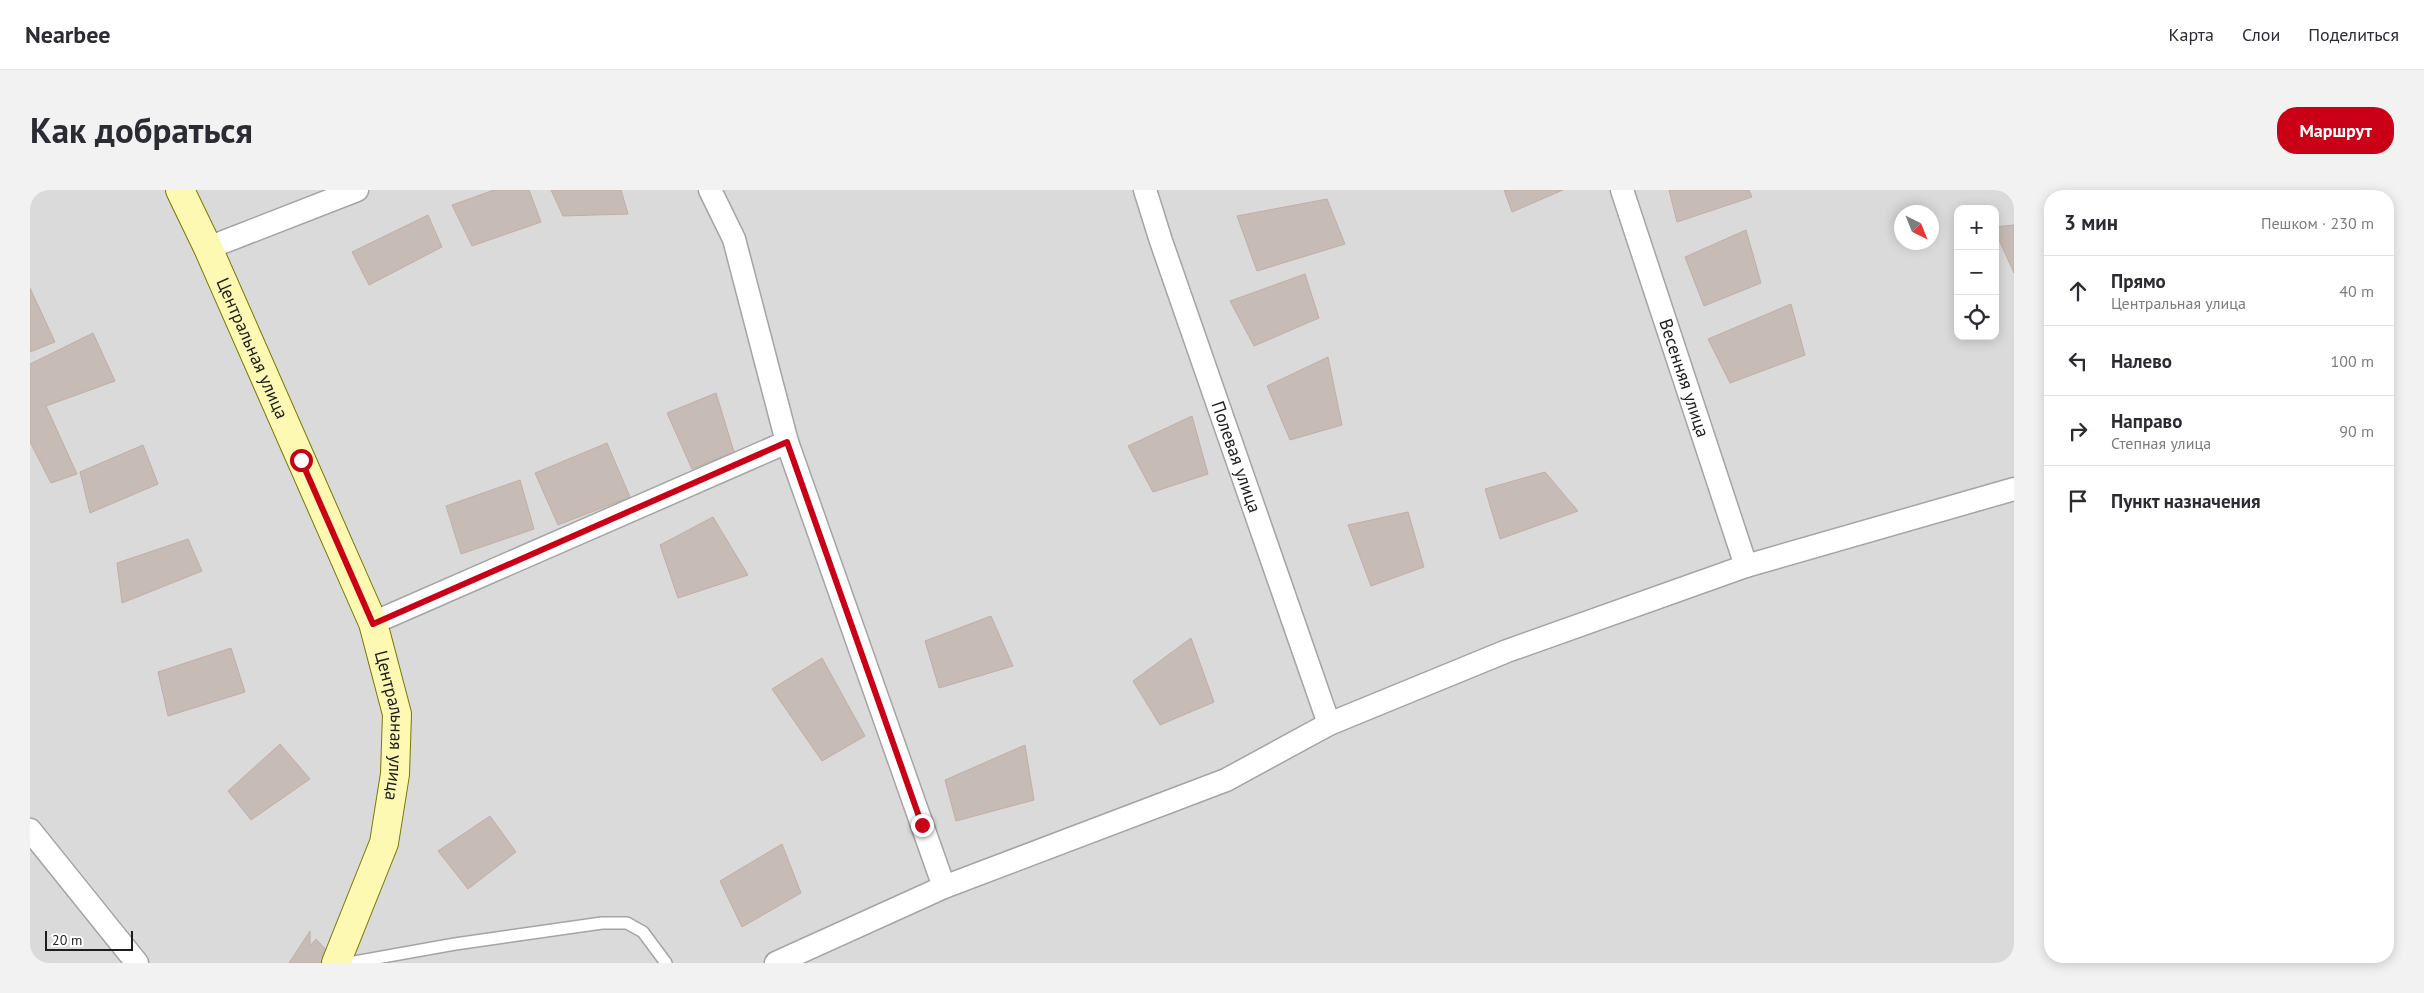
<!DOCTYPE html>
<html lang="ru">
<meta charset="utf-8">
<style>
:root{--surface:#fff;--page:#f2f2f3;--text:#2b2b33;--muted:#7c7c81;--line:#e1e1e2;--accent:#ca0016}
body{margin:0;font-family:"PT Sans",sans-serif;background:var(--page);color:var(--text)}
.controls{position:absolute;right:15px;top:15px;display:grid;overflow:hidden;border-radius:10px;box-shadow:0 2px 12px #0003}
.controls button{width:45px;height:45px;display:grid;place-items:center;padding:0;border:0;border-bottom:1px solid var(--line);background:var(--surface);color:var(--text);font:25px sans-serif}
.compass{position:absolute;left:1864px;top:15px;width:45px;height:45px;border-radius:50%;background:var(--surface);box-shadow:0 2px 12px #0003;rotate:137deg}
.scale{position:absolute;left:15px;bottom:12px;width:88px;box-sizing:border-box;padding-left:5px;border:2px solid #1d1d1d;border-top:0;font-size:14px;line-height:18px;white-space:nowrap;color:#1d1d1d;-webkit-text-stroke:4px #fff;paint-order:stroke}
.stop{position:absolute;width:15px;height:15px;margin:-11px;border:4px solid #ca0016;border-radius:50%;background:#fff}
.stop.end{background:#ca0016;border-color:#fff;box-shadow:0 1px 5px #0008}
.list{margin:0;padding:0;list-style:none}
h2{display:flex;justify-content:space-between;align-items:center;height:65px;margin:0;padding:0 20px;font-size:21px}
h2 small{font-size:16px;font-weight:400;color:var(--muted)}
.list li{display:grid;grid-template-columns:32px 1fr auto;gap:15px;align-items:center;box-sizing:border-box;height:70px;padding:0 20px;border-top:1px solid var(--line)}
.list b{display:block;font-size:19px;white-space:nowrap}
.list p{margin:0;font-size:16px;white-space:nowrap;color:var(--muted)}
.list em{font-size:16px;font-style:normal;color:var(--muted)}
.icon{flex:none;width:28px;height:28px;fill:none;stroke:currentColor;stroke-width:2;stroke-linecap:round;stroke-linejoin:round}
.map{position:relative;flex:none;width:1984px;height:773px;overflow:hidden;border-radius:20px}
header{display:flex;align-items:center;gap:30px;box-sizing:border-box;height:70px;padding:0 25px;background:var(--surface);border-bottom:1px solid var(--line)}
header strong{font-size:24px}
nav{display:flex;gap:28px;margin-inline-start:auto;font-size:18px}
.intro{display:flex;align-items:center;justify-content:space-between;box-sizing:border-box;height:120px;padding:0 30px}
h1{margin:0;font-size:35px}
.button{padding:12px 22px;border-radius:20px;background:var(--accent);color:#fff;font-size:18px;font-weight:700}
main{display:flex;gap:30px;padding:0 30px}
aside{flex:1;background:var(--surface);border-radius:20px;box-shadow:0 2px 12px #0003}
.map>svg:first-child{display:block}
.residential{fill:#dbdada;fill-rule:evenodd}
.building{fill:#c7bbb5;stroke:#c2ada4}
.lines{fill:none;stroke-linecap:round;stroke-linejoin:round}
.lane-casing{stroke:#a4a4a4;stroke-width:14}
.street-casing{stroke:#a4a4a4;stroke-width:25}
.secondary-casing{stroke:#787800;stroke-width:30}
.lane{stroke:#fff;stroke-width:11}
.street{stroke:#fff;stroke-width:22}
.secondary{stroke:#fdf9b2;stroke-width:28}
.route{stroke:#ca0016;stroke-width:6}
.labels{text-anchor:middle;stroke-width:4;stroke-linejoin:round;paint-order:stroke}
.street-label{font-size:18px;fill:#1d1d1d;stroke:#fff}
</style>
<header>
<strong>Nearbee</strong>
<nav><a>Карта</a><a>Слои</a><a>Поделиться</a></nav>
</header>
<div class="intro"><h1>Как добраться</h1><a class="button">Маршрут</a></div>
<main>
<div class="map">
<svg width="1984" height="773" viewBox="0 0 1984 773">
<rect width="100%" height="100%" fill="#efe9e2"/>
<!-- residential -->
<path class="residential" d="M0 0H1984V773H0ZM1928 19H1965V146H1928ZM1872 22H1902V52H1872Z"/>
<!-- building -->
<g class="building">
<path d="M464 0H499L511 32 442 56 422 15Z"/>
<path d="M521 0H591L598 24 533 26Z"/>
<path d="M1474 0H1533L1482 22Z"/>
<path d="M1639 0H1719L1722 7 1647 32Z"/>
<path d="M1297 9 1315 54 1227 81 1207 26Z"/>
<path d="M398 25 412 57 339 95 322 62Z"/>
<path d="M1984 35V83L1965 41V37Z"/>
<path d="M1716 40 1731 93 1674 116 1655 67Z"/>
<path d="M1275 84 1289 128 1224 156 1200 111Z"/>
<path d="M0 98 25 152 0 162Z"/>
<path d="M1761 114 1775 165 1700 193 1678 149Z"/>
<path d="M63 143 85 191 16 216 47 284 21 293 0 252V174Z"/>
<path d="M1298 167 1312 235 1260 250 1237 196Z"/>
<path d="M686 203 704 262 662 279 637 223Z"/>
<path d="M1162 226 1178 284 1123 302 1098 256Z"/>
<path d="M577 253 600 307 528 335 505 283Z"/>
<path d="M113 255 128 294 60 323 50 282Z"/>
<path d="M1515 282 1548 321 1470 349 1455 299Z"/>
<path d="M490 290 504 339 431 364 416 316Z"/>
<path d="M1378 322 1394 377 1341 396 1318 335Z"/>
<path d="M683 327 718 385 648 408 630 355Z"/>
<path d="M158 349 172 381 92 413 87 373Z"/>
<path d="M961 426 983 476 909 498 895 451Z"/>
<path d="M1161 448 1184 512 1130 535 1103 491Z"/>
<path d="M201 458 215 502 138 526 128 482Z"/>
<path d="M792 468 835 546 792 571 742 499Z"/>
<path d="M250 554 280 589 221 630 198 601Z"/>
<path d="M995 555 1004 610 926 631 915 590Z"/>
<path d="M460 626 486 662 438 699 408 661Z"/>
<path d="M752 654 771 703 712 737 690 691Z"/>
<path d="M280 741V756L286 749 300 764 294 773H259Z"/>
</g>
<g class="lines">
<defs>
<path id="lane" d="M319 773 425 754 572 733H597L613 742 636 773"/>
<g id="street">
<path d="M680 0 704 49 757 252 914 697"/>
<path id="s1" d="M1115 0 1131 51 1299 534"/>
<path id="s2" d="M1592 0 1716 376"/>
<path d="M178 58 327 0"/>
<path d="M343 433 757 252"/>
<path d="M0 640 107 773"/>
<path d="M746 773 914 697 1196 590 1299 534 1477 461 1716 376 1984 299"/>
</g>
<g id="secondary">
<path id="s3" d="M150 0 178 58 343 433 367 524 365 584 354 653 306 773"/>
</g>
</defs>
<!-- lane casing -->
<use href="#lane" class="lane-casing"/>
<!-- street casing -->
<use href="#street" class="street-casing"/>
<!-- secondary casing -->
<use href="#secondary" class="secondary-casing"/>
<!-- lane -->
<use href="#lane" class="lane"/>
<!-- street -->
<use href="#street" class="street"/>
<!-- secondary -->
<use href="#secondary" class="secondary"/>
</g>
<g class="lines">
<!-- route -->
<path class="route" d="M271 270 343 434 757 252 892 635"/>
</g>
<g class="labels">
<!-- street labels -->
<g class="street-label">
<text dy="6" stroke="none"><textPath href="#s3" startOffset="174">Центральная улица</textPath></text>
<text dy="6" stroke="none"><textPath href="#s2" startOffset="198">Весенняя улица</textPath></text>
<text dy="6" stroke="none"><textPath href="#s1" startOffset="282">Полевая улица</textPath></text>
<text dy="6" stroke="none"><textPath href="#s3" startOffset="579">Центральная улица</textPath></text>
</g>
</g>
</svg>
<div class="controls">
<button>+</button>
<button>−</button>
<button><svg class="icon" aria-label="locate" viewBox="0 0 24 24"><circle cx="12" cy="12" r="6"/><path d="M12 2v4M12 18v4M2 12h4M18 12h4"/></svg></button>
</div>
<svg class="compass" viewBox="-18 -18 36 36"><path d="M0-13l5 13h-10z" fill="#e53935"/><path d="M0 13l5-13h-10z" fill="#7c7c81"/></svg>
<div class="scale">20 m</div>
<div class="stop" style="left:271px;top:270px"></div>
<div class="stop end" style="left:892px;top:635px"></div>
</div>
<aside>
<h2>3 мин<small>Пешком · 230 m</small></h2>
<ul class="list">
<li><svg class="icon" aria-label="ahead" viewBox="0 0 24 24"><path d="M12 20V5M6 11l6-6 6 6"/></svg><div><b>Прямо</b><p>Центральная улица</p></div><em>40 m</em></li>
<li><svg class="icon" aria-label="left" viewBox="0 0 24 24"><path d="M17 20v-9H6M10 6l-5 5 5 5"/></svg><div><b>Налево</b></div><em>100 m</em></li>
<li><svg class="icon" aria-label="right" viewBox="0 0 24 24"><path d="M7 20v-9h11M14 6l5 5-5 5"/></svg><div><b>Направо</b><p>Степная улица</p></div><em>90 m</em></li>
<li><svg class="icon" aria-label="arrive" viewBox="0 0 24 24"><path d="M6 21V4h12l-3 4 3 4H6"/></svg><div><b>Пункт назначения</b></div></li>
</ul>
</aside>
</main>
